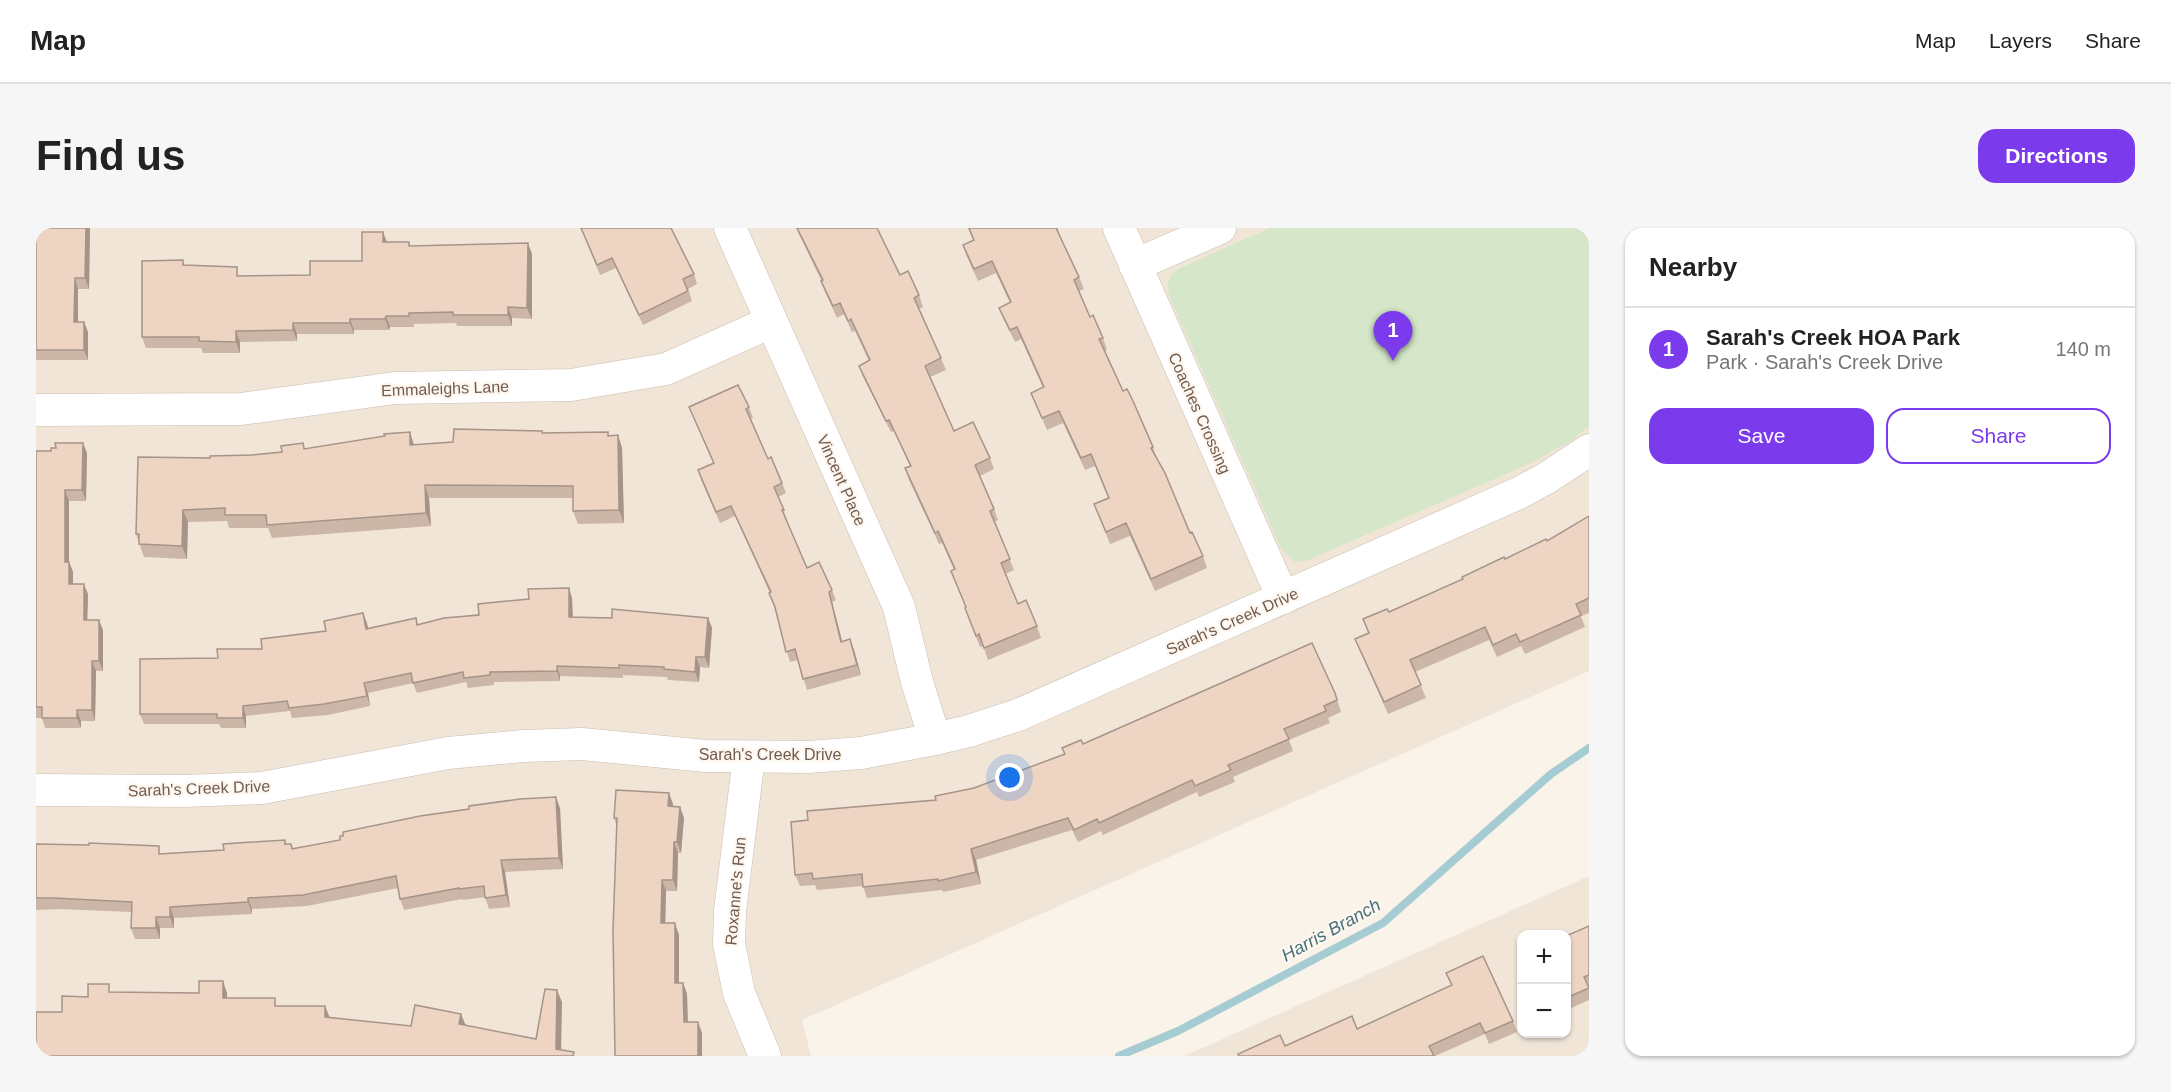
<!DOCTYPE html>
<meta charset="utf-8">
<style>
:root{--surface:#fff;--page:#f6f6f6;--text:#222;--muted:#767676;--line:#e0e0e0;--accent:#7c3aed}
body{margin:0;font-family:Arial,sans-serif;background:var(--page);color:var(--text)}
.controls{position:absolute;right:18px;bottom:18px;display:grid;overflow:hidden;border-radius:12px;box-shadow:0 2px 4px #0004}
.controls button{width:54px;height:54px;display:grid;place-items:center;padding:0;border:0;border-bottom:2px solid var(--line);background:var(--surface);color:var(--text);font:30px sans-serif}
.you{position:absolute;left:974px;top:550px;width:21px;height:21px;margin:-15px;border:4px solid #fff;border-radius:50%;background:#1a73e8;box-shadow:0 0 0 9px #1a73e833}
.badge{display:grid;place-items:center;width:39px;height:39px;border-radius:50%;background:var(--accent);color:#fff;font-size:20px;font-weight:700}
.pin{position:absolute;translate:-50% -50px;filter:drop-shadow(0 2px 3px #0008)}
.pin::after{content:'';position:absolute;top:32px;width:21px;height:18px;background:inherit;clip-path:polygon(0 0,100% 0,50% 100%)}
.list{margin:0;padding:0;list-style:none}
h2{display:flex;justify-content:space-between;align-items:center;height:78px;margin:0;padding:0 24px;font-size:26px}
h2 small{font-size:20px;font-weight:400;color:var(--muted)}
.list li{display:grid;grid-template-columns:39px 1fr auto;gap:18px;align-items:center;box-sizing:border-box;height:84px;padding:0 24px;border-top:2px solid var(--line)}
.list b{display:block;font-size:22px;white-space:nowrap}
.list p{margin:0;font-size:20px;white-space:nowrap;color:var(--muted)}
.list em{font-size:20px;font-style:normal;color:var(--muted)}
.actions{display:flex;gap:12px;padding:18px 24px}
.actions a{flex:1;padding:14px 0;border:2px solid var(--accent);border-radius:18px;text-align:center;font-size:21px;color:var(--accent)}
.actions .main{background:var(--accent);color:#fff}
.map{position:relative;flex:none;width:1553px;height:828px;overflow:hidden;border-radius:18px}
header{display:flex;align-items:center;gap:36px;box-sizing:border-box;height:84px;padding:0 30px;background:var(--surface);border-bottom:2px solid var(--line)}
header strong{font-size:28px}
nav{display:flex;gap:33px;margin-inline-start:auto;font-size:21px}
.intro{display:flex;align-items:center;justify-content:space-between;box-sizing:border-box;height:144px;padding:0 36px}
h1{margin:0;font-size:42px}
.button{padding:15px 27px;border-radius:18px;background:var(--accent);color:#fff;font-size:21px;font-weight:700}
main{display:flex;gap:36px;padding:0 36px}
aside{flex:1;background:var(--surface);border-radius:18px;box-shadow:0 2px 4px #0004}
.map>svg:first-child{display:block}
.residential{fill:#f1e5d8;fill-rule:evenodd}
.green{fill:#d5e7c8}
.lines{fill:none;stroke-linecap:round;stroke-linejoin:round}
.stream{stroke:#a6ccd3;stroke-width:8}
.minor-casing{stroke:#cbbcb0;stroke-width:33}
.minor{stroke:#fff;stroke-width:32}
.wall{fill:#ccb6a8}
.shaded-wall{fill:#a69488}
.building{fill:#edd4c3;stroke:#a69488;stroke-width:1.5}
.labels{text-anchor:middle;stroke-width:4.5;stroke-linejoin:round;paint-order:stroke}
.street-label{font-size:16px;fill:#725b4f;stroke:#fdf7ef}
.water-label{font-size:18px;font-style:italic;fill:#47737c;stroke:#fdf7ef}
</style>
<header>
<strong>Map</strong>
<nav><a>Map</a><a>Layers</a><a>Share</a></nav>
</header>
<div class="intro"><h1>Find us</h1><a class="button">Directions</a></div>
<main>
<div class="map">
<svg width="1553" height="828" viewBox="0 0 1553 828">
<rect width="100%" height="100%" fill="#faf3e9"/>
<!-- residential -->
<g class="residential">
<path d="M0 0H1553V443L766 792 775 828H0Z"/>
<path d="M1553 648V823L1541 828H1148ZM1486 706H1530V806H1486Z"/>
</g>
<!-- green -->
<path class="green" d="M1234 0H1553V198L1533 214 1495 235 1272 332 1259 334 1246 322 1133 68C1131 54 1132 47 1144 40Z"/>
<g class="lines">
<!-- stream -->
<path class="stream" d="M1083 828 1142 803 1347 695 1515 546 1553 520"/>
<defs>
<g id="minor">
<path d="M694 0 863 379 881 454 899 511"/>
<path d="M1083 0 1247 370"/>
<path d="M1099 37 1184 0"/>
<path d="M0 182 205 181 359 160 535 157 630 141 735 94"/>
<path d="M713 529 694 683 693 716 703 765 729 828"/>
<path d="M0 562 148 563 226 560 412 525 487 518 546 516 670 528 772 529 825 525 899 511 933 503 982 487 1483 265 1509 251 1553 222"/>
</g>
</defs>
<!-- minor casing -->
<use href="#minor" class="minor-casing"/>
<!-- minor -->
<use href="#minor" class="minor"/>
</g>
<!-- wall -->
<g class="wall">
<path d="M0 0H54L53 61H42V94H48L52 104V132H0Z"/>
<path d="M545 0 658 46 661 56 652 61 656 73 607 97 580 40 564 47Z"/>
<path d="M760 0H841L864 47 883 67 887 79 883 81 905 130 910 142 894 149 918 203 954 230 958 241 944 248 958 281 962 292 958 294 978 342 969 346 982 376 1001 398 1005 410 952 432 947 418 944 419 933 391 930 379 915 343 918 342 906 315 903 316 873 252 869 240 874 238 858 203 855 204 827 149 823 138 833 133 819 103 816 104 808 86 801 90 789 64 785 53V52Z"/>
<path d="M932 0H1022L1024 9 1043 49 1048 61 1043 63 1054 89 1067 110 1071 122 1069 123 1087 163 1117 219 1121 231 1154 305 1167 328 1171 340 1119 363 1094 308 1074 316 1058 276 1072 270 1059 238 1049 242 1027 195 1011 202 995 165 1007 160 985 111 979 114 968 92 963 80 974 75 960 45 942 53 931 29 927 17 937 12Z"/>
<path d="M347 4 351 14H373L374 18 496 26V91L476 90V98H421L420 95 378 96V99H354L353 102H318V106H261V113L204 114V125H167L165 120H110L106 109 147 32 148 37 204 48 274 47 326 33Z"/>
<path d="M653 179H713L717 190 714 191 732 231 746 255 750 265 742 269 751 292H750L771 340 796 362 800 372 796 374 806 414 818 422 825 447 771 462 762 432 754 434 734 365 699 288 684 295 665 252 662 242 677 235Z"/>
<path d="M572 204 573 208 582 207 586 220 588 295 542 296 537 283V270H393L395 298 236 310 232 300H193L191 293 152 294 151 331 108 329 100 306 174 230 246 224 267 215 269 221 378 217 417 214 507 205Z"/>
<path d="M20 220 51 225 50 273H33V334L37 344V356L52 366 51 392 67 402V443H60L59 493H45V500H9L6 490H0V223H15Z"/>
<path d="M1553 288V385L1545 388 1549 399 1489 426 1485 418 1461 429 1453 412 1379 444 1390 470 1352 486 1324 423 1319 411 1332 405 1327 391 1353 384 1427 351 1469 331 1511 313Z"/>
<path d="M536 370 537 389 672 390 676 400 673 440 664 439 663 454 632 452 631 449 587 447V450L524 448V453L458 454V457L432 460 430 454 381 465 377 455 332 465 334 478 292 487 256 490 254 483 210 488V500H185L183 496H108L104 486 182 430 226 421 290 403 327 385 332 400 380 390 382 396Z"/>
<path d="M1299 465 1305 484 1292 490 1294 495 1253 512 1257 523 1197 549 1199 554 1163 569 1161 564 1067 607 1065 603 1042 614 1036 602 940 632 945 656 907 664 906 662 831 670 827 658 781 662 779 657 764 658 759 647 772 592 900 572 938 560 1028 527 1047 516Z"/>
<path d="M637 576V579H644L648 590 645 625H642L641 663H630L629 695 643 707V755H647L651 766 652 794H662L666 805V828H579L581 599 578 590Z"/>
<path d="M524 580 527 641 469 644 474 679 453 681 449 669 427 672 426 671 368 682 364 671 362 660 271 678 216 681V686L138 690V700H124V711H99L95 700 96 684 22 681 0 682V616L53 617 125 626 188 622 249 612 250 616H255L257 620Z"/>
<path d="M1553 698V772L1533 781 1530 776V708Z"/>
<path d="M1410 745 1477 793 1481 804 1453 816 1449 806 1399 828H1202L1321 801 1415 757Z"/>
</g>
<!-- shaded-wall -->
<g class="shaded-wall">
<path d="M50 0H54L53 61 49 50Z"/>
<path d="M347 4 351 15 347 14Z"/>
<path d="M492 15 496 26V91L491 80Z"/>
<path d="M39 50 42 61V104L38 94Z"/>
<path d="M472 79 476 90V98L472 87Z"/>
<path d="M350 88 354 99 353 102 349 91Z"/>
<path d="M314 91 318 102V106L314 95Z"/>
<path d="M48 94 52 104V132L48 122Z"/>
<path d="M257 95 261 106V113L257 102Z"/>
<path d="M200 103 204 114V125L200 114Z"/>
<path d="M374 204 378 217H374Z"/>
<path d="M582 207 586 220 588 295 583 282Z"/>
<path d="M47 215 51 225 50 273 46 262Z"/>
<path d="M389 257 393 270 395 298 390 285Z"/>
<path d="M29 262 33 273V344L29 334Z"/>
<path d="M147 282 152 294 151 331 146 318Z"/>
<path d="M33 334 37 344V366L33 356Z"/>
<path d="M48 356 52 366 51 402 48 392Z"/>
<path d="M533 360 536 370 537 399 533 389Z"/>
<path d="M793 364 796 374 809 424 805 414Z"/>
<path d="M327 385 331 395 334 411 330 401Z"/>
<path d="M672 390 676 400 673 440 669 429Z"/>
<path d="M63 392 67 402V443L63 433Z"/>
<path d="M814 411 818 422 825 447 821 437Z"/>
<path d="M660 429 664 439 663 454 659 444Z"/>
<path d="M56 433 60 443 59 493 56 482Z"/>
<path d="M521 438 524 448V453L521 443Z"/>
<path d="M328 455 332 465 334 478 331 468Z"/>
<path d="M207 478 210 488V500L207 490Z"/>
<path d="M41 482 45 493V500L41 490Z"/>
<path d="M633 565 637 576 636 590 632 578Z"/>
<path d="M520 569 524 580 527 641 523 630Z"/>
<path d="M644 579 648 590 645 625 641 614Z"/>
<path d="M638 614 642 625 641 663 637 652Z"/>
<path d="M935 621 940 632 945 656 940 644Z"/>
<path d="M465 632 469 644 474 679 470 667Z"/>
<path d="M626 652 630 663 629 707 625 695Z"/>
<path d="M212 670 216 681V686L212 674Z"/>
<path d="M134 679 138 690V700L134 689Z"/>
<path d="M120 689 124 700V711L120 700Z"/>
<path d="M639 695 643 707V766L639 755Z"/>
<path d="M187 753 191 765V782L187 770Z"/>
<path d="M647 755 651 766 652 806 648 794Z"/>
<path d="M521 762 526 774 525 828 520 821Z"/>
<path d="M289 778 294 790 289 789Z"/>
<path d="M425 786 430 798 423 796Z"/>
<path d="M662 794 666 805V828H662Z"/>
</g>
<!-- building -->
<g class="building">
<path d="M0 0H50L49 50H39L38 94H48V122H0Z"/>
<path d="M545 0H635L658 46 647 51 652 63 603 87 576 30 561 37Z"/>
<path d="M761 0H841L864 47 872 43 883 67 878 70 905 130 889 138 918 203 937 194 954 230 939 237 958 281 954 283 974 331 965 335 982 376 990 372 1001 398 948 420 943 406 940 408 929 380 930 379 915 343 919 341 902 303 899 305 869 240 875 238 853 192 850 193 823 138 834 132 815 91 812 93 804 75 797 78 785 53 787 52Z"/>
<path d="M933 0H1020L1043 49 1038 52 1054 89 1057 87 1067 110 1063 111 1087 163 1091 161 1097 173 1117 219 1115 220 1129 245 1154 305 1156 304 1167 328 1115 351 1090 295 1070 304 1058 276 1073 270 1055 226 1045 230 1023 183 1006 190 995 165 1008 159 981 99 974 102 963 80 975 74 956 33 938 41 927 17 938 12Z"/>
<path d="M326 4H347V14H373V18L492 15 491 80 472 79V87H417V84L373 85V88H350L349 91H314V95H257V102L200 103V114L163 113V109H106V33L147 32V37L201 39V48L274 47V33H326Z"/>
<path d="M702 157 713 179 710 181 732 231 735 229 746 255 738 259 748 282H746L771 340 783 334 796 362 793 364 805 414 814 411 821 437 767 451 759 421 750 424 739 379 733 365 735 364 695 278 680 284 662 242 678 235 653 179Z"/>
<path d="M418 201 506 203V205L572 204V208L582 207 583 282 537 283V258L389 257 390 285 231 297 230 287H189V280L147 282 146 318 103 316V306H100L102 229 174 230V228L216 227 246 224 245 218 267 215 268 221 349 208 348 206 374 204V217L417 214Z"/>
<path d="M19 215H47L46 262H29V334H33V356H48V392H63V433H56V482H41V490H6V479H0V223H15V220H20Z"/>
<path d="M1553 288V370L1540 376 1545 387 1484 414 1480 406 1457 417 1449 399 1374 432 1385 457 1348 474 1319 411 1333 405 1327 391 1351 381 1353 384 1427 351 1426 349 1468 329 1469 331 1510 311 1511 313Z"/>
<path d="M533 360V389L576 390V381L672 390 669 429H660L659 444 628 441V439L583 437V440L521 438V443L454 444V447L428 450 427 444 377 455 375 445 328 455 331 468 288 476 253 480 251 473 207 478V490H181V486H104V431L182 430 181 421H226L225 411 290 403 288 393 327 385 330 401 380 390 381 397 408 390 443 387 442 376 493 371 492 361Z"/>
<path d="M1276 415 1299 465 1301 472 1288 478 1290 483 1248 501 1253 511 1192 537 1195 542 1159 558 1156 552 1063 595 1061 591 1038 602 1032 590 935 621 940 644 902 653V651L827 659 826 646 777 651 776 645 759 647 755 594 772 592 771 583 900 572 899 568 938 560 1029 526 1026 520 1045 512 1047 516Z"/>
<path d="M580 562 633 565 632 578 644 579 641 614H638L637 652H626L625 695H639V755H647L648 794H662V828H579L577 702 581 590H578Z"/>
<path d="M520 569 523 630 465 632 470 667 449 670 448 658 423 661V660L364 671 360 648 267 667 212 670V674L134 679V689H120V700H95L96 674 18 670H0V616L53 617V615L123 618V626L188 622 187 616 249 612V616H255L256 621 304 612V608H307V604L384 588 433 581V578L484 571Z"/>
<path d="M1553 698V747L1548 749 1553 760 1530 770V708Z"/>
<path d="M1447 728 1477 793 1449 805 1444 795 1393 818 1398 828H1203L1202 826 1244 807 1249 818 1316 788 1321 801 1416 757 1410 745Z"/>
<path d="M163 753H187V770H239V778H289V789L375 798 379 777 425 786 423 796 500 811 509 761 521 762 520 821 538 824 537 828H0V784H26V768L52 769V756H73V764L163 765Z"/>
</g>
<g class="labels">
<!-- street labels -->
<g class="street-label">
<text transform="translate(409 160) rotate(-2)" y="6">Emmaleighs Lane</text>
<text transform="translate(1164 185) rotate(66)" y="6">Coaches Crossing</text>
<text transform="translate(806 252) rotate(66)" y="6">Vincent Place</text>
<text transform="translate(1196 393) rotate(-24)" y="6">Sarah's Creek Drive</text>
<text x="734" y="532">Sarah's Creek Drive</text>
<text transform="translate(163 560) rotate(-2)" y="6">Sarah's Creek Drive</text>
<text transform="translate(699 663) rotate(-85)" y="6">Roxanne's Run</text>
</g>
<!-- water labels -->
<g class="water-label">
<text transform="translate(1295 702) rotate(-29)" y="6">Harris Branch</text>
</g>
</g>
</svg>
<div class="controls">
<button>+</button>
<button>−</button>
</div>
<div class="you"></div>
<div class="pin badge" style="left:1357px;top:133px">1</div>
</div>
<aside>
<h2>Nearby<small></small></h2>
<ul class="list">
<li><span class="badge">1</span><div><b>Sarah's Creek HOA Park</b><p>Park · Sarah's Creek Drive</p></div><em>140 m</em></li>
</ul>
<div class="actions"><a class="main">Save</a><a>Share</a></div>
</aside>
</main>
